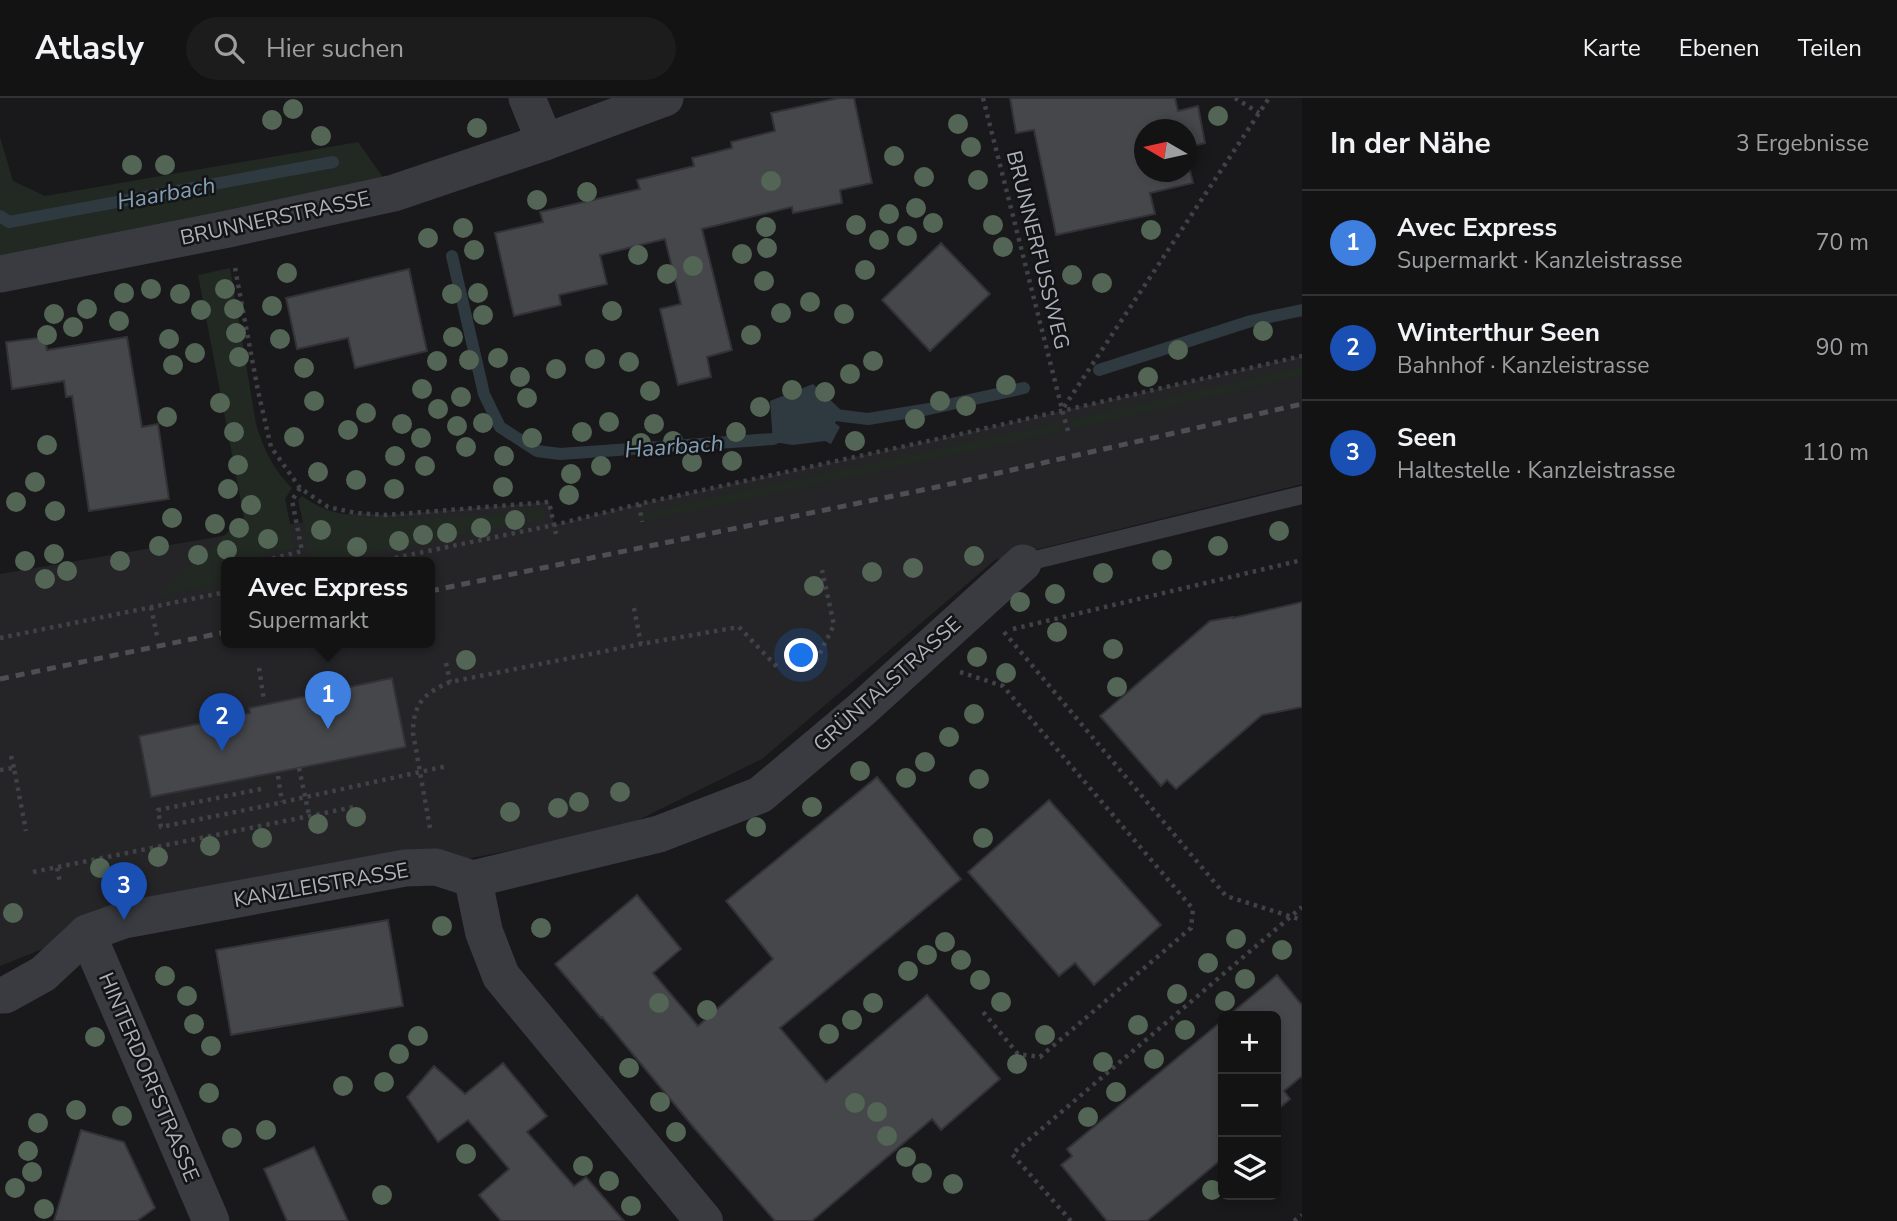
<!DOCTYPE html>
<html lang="de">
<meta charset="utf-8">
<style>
:root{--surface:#131314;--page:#1c1c1d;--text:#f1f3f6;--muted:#9d9ea0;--line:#323234;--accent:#f1af3b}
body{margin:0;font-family:"Nunito Sans",sans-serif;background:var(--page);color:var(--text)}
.controls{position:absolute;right:21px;bottom:21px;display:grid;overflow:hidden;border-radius:10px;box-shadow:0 4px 10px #0003}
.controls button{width:63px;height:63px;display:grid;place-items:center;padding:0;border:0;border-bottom:2px solid var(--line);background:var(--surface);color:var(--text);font:35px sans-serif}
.compass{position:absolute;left:1134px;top:21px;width:63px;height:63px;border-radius:50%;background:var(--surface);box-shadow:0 4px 10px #0003;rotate:279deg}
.you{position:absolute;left:802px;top:558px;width:24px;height:24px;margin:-18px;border:5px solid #fff;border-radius:50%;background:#1a73e8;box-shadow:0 0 0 10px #1a73e833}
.badge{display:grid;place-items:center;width:46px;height:46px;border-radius:50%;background:var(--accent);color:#fff;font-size:23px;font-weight:700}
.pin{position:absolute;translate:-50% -58px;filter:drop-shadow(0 2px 4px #0008)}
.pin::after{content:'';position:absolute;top:37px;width:24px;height:21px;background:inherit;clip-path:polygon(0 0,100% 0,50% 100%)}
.popup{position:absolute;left:221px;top:459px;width:214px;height:91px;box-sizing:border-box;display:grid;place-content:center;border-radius:10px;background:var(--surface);filter:drop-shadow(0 2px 5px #0005);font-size:23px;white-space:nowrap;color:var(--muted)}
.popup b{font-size:26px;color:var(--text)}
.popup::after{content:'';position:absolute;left:50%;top:100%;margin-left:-14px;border:14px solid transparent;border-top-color:var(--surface)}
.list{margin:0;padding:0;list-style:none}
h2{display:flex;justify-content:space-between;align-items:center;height:91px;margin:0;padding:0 28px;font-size:30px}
h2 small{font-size:23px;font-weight:400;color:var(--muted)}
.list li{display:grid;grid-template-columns:46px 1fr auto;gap:21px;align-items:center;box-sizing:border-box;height:105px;padding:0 28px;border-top:2px solid var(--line)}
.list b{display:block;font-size:26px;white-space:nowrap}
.list p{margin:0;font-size:23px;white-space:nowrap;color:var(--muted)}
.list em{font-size:23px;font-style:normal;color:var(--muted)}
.icon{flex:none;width:38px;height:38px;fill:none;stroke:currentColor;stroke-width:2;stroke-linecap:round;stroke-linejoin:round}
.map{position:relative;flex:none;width:1302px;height:1123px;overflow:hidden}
header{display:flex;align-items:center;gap:42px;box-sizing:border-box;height:98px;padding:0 35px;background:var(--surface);border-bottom:2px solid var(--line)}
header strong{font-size:33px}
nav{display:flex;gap:38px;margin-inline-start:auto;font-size:24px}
.search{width:490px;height:63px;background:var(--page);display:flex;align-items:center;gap:18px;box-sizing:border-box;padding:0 24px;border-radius:38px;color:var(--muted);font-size:26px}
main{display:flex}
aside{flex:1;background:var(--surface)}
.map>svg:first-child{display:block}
.built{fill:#252528;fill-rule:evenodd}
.green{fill:#212922}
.water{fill:#2f3940}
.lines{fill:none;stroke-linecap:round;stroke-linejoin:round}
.stream{stroke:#2f3940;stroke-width:12}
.building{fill:#46474b;stroke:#333337;stroke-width:2}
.path{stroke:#404247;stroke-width:4.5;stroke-dasharray:3.5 5;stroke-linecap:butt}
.service{stroke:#3a3b40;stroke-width:18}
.minor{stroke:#3a3b40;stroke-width:37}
.tertiary{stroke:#3a3b40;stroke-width:38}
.rail{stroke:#4d4f55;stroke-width:5;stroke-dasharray:9 7;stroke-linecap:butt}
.tree{fill:#536655}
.labels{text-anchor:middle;stroke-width:5;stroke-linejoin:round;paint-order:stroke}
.street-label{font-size:21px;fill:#acb1bb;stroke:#141416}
.water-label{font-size:23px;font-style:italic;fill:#839fb5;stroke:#141416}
</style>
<header>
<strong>Atlasly</strong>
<div class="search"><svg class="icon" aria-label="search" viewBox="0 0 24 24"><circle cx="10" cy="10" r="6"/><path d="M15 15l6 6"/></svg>Hier suchen</div>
<nav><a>Karte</a><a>Ebenen</a><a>Teilen</a></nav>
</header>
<main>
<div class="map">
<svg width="1302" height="1123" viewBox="0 0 1302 1123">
<rect width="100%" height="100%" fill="#19191b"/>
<!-- built -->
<path class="built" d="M1302 258V386L995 462 762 661 620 731 78 837 0 868V476L356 415 387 417 549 404 554 427 639 406 965 335ZM226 465H430V545H226Z"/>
<!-- green -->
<g class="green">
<path d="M0 39 13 83 45 98 358 44 394 95 0 176Z"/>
<path d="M230 170 256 326C264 352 273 371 292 390L285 401 295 450 261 456 257 462 258 465H226V484L156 499 244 420 198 177Z"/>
<path d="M1302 269V278L1074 331 1072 321Z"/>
<path d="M1059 325 1061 334 641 424 639 415Z"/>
<path d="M302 398C311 404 320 410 331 413 348 418 368 419 385 420 439 422 491 418 544 411L546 420 323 465H289L305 462 310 455 298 402Z"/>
</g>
<!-- water -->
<path class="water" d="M813 286 841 312 835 325 840 329 831 346 825 343 793 347 773 344 770 303Z"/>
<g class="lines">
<!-- stream -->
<g class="stream">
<path d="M0 118 9 124 333 64"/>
<path d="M452 158 484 296 500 329 537 353 560 356 773 341 788 334"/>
<path d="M1099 272 1251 223 1302 212"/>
<path d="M824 317 827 316 868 321 929 311 1024 290"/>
</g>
</g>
<!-- building -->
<g class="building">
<path d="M839 0H854L872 85 840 92 842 105 793 115 792 109 702 131 732 252 707 259 711 279 678 287 660 211 681 206 665 141 600 157 607 186 559 197 561 207 514 218 495 135 543 124 540 114 640 91 637 82 694 68 692 60 732 50 731 44 775 33 771 15Z"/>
<path d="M1010 0H1175L1178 13 1198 8 1205 45 1186 50V32H1144V74H1186V56L1193 85 1150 95 1155 116 1056 137 1034 32 1016 35Z"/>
<path d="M941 145 990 196 930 253 882 202Z"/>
<path d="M409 171 427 253 355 270 348 240 297 251 286 200Z"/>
<path d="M45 239 47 252 127 239 142 329 158 326 169 401 89 413 72 298 66 299 64 283 12 291 6 244Z"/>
<path d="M1302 504V609L1262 617 1176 691 1167 682 1161 688 1100 618 1210 523 1233 519V520Z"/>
<path d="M392 580 406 649 151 699 139 638 250 615 249 610Z"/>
<path d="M877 679 961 781 780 930 826 984 927 897 1000 981 941 1032 932 1021 812 1123H775L695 1031 602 919 601 920 555 866 637 797 681 851 653 875 698 928 773 861 726 803Z"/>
<path d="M1049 702 1161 827 1094 887 1075 865 1059 878 968 774Z"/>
<path d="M388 822 403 908 231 937 216 852Z"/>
<path d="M1277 877 1302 907V978L1284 993 1290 1001 1276 1013V918H1228Z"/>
<path d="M1223 922V1056L1220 1059 1222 1061 1147 1123H1107L1061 1067 1072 1058 1067 1051Z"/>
<path d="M503 965 547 1018 527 1034 574 1088 586 1079 624 1123H501L479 1097 509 1071 468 1022 438 1044 407 999 434 968 465 996Z"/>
<path d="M81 1032 124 1044 155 1110 137 1123H54Z"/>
<path d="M314 1049 348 1123H287L264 1071Z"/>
</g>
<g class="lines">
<!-- path -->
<g class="path">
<path d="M983 0 1062 311"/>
<path d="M1235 0 1259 15"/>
<path d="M235 170 258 293 271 349 300 390 328 409 356 415 387 417 549 404 556 436"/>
<path d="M1068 333 1062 312 1269 0"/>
<path d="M639 406 642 424"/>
<path d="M266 465 267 462 302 453 292 402 300 390"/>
<path d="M370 465 554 427 639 406 965 335 1302 258"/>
<path d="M151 509 157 538"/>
<path d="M634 510 641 546"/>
<path d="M1013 531 1302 462"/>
<path d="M1004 534 1226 798 1302 822"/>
<path d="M0 540 226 494"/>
<path d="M816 563 834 527 822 472"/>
<path d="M446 565 450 584"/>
<path d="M259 570 264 603"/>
<path d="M960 574 1003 588 1193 811 1191 830 1040 959 1018 956 983 914"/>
<path d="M11 658 14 670"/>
<path d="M299 670 309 717"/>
<path d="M0 672 14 670 26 733"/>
<path d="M278 678 282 704"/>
<path d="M261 691 158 712 161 729 265 708 447 668"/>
<path d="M430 730 413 635C413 606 424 595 450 584L641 546 739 529 777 569"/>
<path d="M57 770 60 785"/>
<path d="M33 774 354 709"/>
<path d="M1071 1123 1012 1056 1302 809"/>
<path d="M1294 1123 1302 1117"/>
</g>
<!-- service -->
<path class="service" d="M1023 465 1302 397"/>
<!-- minor -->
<g class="minor">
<path d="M527 0 545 44"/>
<path d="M0 176 228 131 394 95 545 44 665 0"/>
<path d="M87 835 211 1123"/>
<path d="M0 897H5L43 876 87 835 124 822 405 770 436 769 473 781 659 736 760 697 861 612 1023 465"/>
</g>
<!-- tertiary -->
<path class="tertiary" d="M473 781 484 834 501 878 704 1123"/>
<!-- rail -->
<g class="rail">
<path d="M430 493 937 389 1302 306"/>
<path d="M0 581 226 534"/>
</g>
</g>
<!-- trees -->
<g class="tree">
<circle cx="293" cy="11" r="10"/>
<circle cx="1218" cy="18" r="10"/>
<circle cx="272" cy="22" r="10"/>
<circle cx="958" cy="26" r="10"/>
<circle cx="477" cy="30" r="10"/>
<circle cx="321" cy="38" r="10"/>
<circle cx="971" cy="49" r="10"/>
<circle cx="894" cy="58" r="10"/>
<circle cx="132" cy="67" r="10"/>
<circle cx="165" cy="67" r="10"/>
<circle cx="924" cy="79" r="10"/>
<circle cx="978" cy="82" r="10"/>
<circle cx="771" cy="83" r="10"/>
<circle cx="587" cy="94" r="10"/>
<circle cx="537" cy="102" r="10"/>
<circle cx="916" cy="110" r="10"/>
<circle cx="889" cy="116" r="10"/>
<circle cx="933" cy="125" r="10"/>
<circle cx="856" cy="127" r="10"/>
<circle cx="993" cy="127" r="10"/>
<circle cx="766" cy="129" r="10"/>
<circle cx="463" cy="130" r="10"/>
<circle cx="1151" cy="132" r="10"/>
<circle cx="907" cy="138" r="10"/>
<circle cx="428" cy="140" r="10"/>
<circle cx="879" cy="142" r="10"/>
<circle cx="1003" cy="149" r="10"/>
<circle cx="767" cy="150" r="10"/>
<circle cx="474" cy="152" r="10"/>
<circle cx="742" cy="156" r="10"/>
<circle cx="638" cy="157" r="10"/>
<circle cx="693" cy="168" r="10"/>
<circle cx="865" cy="172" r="10"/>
<circle cx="287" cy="175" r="10"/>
<circle cx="667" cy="176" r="10"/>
<circle cx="1072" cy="177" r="10"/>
<circle cx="764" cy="183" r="10"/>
<circle cx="1102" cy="185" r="10"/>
<circle cx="151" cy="191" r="10"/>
<circle cx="225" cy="191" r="10"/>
<circle cx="124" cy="195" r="10"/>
<circle cx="478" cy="195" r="10"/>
<circle cx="180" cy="196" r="10"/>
<circle cx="452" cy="196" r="10"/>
<circle cx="810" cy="204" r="10"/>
<circle cx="272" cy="208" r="10"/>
<circle cx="87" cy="211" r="10"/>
<circle cx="234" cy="211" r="10"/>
<circle cx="201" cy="212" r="10"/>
<circle cx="612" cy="213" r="10"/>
<circle cx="781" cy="215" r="10"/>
<circle cx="54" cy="216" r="10"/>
<circle cx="844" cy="216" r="10"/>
<circle cx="483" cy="217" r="10"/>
<circle cx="119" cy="223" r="10"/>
<circle cx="73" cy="229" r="10"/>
<circle cx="1263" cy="233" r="10"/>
<circle cx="236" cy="235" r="10"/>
<circle cx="47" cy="237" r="10"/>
<circle cx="751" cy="237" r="10"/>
<circle cx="453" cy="239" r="10"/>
<circle cx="169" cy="241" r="10"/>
<circle cx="280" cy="241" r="10"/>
<circle cx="1178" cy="252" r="10"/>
<circle cx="195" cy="255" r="10"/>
<circle cx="239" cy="259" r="10"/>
<circle cx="498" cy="260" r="10"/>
<circle cx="595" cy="261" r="10"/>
<circle cx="469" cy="262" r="10"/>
<circle cx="437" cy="263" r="10"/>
<circle cx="873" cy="263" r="10"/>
<circle cx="629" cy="264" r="10"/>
<circle cx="173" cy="267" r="10"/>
<circle cx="304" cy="270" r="10"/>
<circle cx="556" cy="271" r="10"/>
<circle cx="850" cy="276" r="10"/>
<circle cx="520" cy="279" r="10"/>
<circle cx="1148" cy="279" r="10"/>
<circle cx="1006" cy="287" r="10"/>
<circle cx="422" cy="291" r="10"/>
<circle cx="792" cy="292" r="10"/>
<circle cx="650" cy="293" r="10"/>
<circle cx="825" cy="294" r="10"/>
<circle cx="461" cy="299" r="10"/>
<circle cx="527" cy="300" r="10"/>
<circle cx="314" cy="303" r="10"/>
<circle cx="940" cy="303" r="10"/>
<circle cx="220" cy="305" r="10"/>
<circle cx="966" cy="308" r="10"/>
<circle cx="760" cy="309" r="10"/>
<circle cx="438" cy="311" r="10"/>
<circle cx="366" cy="315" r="10"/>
<circle cx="167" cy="319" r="10"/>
<circle cx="915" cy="321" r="10"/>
<circle cx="609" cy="324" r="10"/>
<circle cx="483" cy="325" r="10"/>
<circle cx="402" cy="326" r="10"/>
<circle cx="654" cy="326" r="10"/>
<circle cx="457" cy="328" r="10"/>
<circle cx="348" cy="332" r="10"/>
<circle cx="234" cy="334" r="10"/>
<circle cx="582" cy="334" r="10"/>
<circle cx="736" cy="334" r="10"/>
<circle cx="294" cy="339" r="10"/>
<circle cx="421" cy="340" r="10"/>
<circle cx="532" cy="340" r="10"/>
<circle cx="673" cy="343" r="10"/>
<circle cx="855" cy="343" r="10"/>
<circle cx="641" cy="345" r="10"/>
<circle cx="47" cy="347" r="10"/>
<circle cx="466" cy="349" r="10"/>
<circle cx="395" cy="358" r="10"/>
<circle cx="504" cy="358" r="10"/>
<circle cx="732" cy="363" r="10"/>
<circle cx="692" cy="364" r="10"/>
<circle cx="238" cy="367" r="10"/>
<circle cx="425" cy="368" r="10"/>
<circle cx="601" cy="368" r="10"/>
<circle cx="318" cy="374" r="10"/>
<circle cx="571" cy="376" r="10"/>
<circle cx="356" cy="382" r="10"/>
<circle cx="35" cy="384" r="10"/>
<circle cx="503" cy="389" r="10"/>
<circle cx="228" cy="391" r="10"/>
<circle cx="394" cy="391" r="10"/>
<circle cx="569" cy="397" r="10"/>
<circle cx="16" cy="404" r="10"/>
<circle cx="251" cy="407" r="10"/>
<circle cx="55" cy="413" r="10"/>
<circle cx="172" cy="420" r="10"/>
<circle cx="515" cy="422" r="10"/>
<circle cx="215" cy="426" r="10"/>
<circle cx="239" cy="430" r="10"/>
<circle cx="481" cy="430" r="10"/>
<circle cx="321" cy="432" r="10"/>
<circle cx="1279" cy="433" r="10"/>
<circle cx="447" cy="435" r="10"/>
<circle cx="423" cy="437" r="10"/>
<circle cx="268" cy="441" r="10"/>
<circle cx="399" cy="443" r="10"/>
<circle cx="159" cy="448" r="10"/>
<circle cx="1218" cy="448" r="10"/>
<circle cx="357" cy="449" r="10"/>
<circle cx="227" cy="452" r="10"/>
<circle cx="54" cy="456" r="10"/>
<circle cx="198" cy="457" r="10"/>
<circle cx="974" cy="458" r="10"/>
<circle cx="1162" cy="462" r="10"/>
<circle cx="25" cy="463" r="10"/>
<circle cx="120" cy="463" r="10"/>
<circle cx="913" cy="470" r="10"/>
<circle cx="67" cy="473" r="10"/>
<circle cx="872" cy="474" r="10"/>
<circle cx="1103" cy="475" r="10"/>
<circle cx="45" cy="481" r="10"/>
<circle cx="814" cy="488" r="10"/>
<circle cx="1055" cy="496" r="10"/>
<circle cx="1020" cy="504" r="10"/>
<circle cx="1057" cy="534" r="10"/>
<circle cx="1113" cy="551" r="10"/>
<circle cx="977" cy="559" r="10"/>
<circle cx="466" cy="562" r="10"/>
<circle cx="1006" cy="575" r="10"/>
<circle cx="1117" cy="589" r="10"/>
<circle cx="974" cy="616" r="10"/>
<circle cx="949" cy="639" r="10"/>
<circle cx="925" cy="664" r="10"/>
<circle cx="860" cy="673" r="10"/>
<circle cx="906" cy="680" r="10"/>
<circle cx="979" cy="681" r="10"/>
<circle cx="620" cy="694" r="10"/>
<circle cx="579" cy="704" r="10"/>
<circle cx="812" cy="709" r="10"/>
<circle cx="558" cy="710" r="10"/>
<circle cx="510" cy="714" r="10"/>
<circle cx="356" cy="719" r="10"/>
<circle cx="318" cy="726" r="10"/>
<circle cx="756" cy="729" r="10"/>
<circle cx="262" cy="740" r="10"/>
<circle cx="983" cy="740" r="10"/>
<circle cx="210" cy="748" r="10"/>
<circle cx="158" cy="759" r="10"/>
<circle cx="100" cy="770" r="10"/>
<circle cx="13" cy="815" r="10"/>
<circle cx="442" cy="828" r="10"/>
<circle cx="541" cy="830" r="10"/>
<circle cx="1236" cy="841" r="10"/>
<circle cx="945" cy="844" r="10"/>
<circle cx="1282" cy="852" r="10"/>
<circle cx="927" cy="857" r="10"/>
<circle cx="961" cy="862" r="10"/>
<circle cx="1208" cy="865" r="10"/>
<circle cx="908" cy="873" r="10"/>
<circle cx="165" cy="878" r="10"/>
<circle cx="1245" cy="881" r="10"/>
<circle cx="980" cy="882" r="10"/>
<circle cx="1177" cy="896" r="10"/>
<circle cx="187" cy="898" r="10"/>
<circle cx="1225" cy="903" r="10"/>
<circle cx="1001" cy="904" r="10"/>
<circle cx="659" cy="905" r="10"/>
<circle cx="873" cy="905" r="10"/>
<circle cx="707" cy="912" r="10"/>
<circle cx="852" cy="922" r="10"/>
<circle cx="194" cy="926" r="10"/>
<circle cx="1138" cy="927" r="10"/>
<circle cx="1185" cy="932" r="10"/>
<circle cx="829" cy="936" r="10"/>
<circle cx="1045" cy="937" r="10"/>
<circle cx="418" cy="938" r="10"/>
<circle cx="95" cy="939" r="10"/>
<circle cx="211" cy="948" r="10"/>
<circle cx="399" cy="956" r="10"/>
<circle cx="1154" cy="961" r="10"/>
<circle cx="1103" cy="964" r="10"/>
<circle cx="1017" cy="966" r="10"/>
<circle cx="629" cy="970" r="10"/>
<circle cx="384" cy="984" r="10"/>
<circle cx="343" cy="988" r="10"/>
<circle cx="1116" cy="994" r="10"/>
<circle cx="209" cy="995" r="10"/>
<circle cx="660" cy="1004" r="10"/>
<circle cx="855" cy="1005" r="10"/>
<circle cx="76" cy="1012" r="10"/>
<circle cx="877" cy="1014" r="10"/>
<circle cx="122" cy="1018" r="10"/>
<circle cx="1088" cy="1019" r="10"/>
<circle cx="38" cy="1025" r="10"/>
<circle cx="266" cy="1032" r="10"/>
<circle cx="676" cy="1034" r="10"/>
<circle cx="887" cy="1038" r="10"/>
<circle cx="232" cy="1040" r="10"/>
<circle cx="28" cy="1053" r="10"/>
<circle cx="466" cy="1056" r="10"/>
<circle cx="906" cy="1059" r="10"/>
<circle cx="583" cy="1068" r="10"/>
<circle cx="32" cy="1074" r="10"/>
<circle cx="922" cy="1075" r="10"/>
<circle cx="609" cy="1083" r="10"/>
<circle cx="953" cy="1086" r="10"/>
<circle cx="15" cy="1090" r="10"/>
<circle cx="1212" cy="1092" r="10"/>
<circle cx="382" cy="1097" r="10"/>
<circle cx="631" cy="1108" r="10"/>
<circle cx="44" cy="1111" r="10"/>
</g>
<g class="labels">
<!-- street labels -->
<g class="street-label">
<text transform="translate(275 120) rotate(-12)" y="7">BRUNNERSTRASSE</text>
<text transform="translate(1038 152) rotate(76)" y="7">BRUNNERFUSSWEG</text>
<text transform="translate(887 586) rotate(-42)" y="7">GRÜNTALSTRASSE</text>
<text transform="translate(321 787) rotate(-10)" y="7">KANZLEISTRASSE</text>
<text transform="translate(149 979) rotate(67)" y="7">HINTERDORFSTRASSE</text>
</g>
<!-- water labels -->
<g class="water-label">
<text transform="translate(166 95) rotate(-10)" y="8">Haarbach</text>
<text transform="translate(674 348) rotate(-4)" y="8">Haarbach</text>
</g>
</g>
</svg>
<div class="controls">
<button>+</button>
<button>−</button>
<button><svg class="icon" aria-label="layers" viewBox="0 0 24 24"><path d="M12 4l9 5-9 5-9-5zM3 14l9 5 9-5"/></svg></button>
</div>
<svg class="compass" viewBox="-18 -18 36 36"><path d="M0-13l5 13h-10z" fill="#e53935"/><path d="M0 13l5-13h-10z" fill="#9d9ea0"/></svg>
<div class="you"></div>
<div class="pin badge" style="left:328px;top:631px;background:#3f7fe0">1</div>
<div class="popup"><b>Avec Express</b>Supermarkt</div>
<div class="pin badge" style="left:222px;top:653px;background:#1a4fb4">2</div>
<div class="pin badge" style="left:124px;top:822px;background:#1a4fb4">3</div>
</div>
<aside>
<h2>In der Nähe<small>3 Ergebnisse</small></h2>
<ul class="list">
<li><span class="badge" style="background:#3f7fe0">1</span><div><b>Avec Express</b><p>Supermarkt · Kanzleistrasse</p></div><em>70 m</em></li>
<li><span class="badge" style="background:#1a4fb4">2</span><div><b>Winterthur Seen</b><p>Bahnhof · Kanzleistrasse</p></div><em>90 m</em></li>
<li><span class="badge" style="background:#1a4fb4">3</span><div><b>Seen</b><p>Haltestelle · Kanzleistrasse</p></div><em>110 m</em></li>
</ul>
</aside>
</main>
